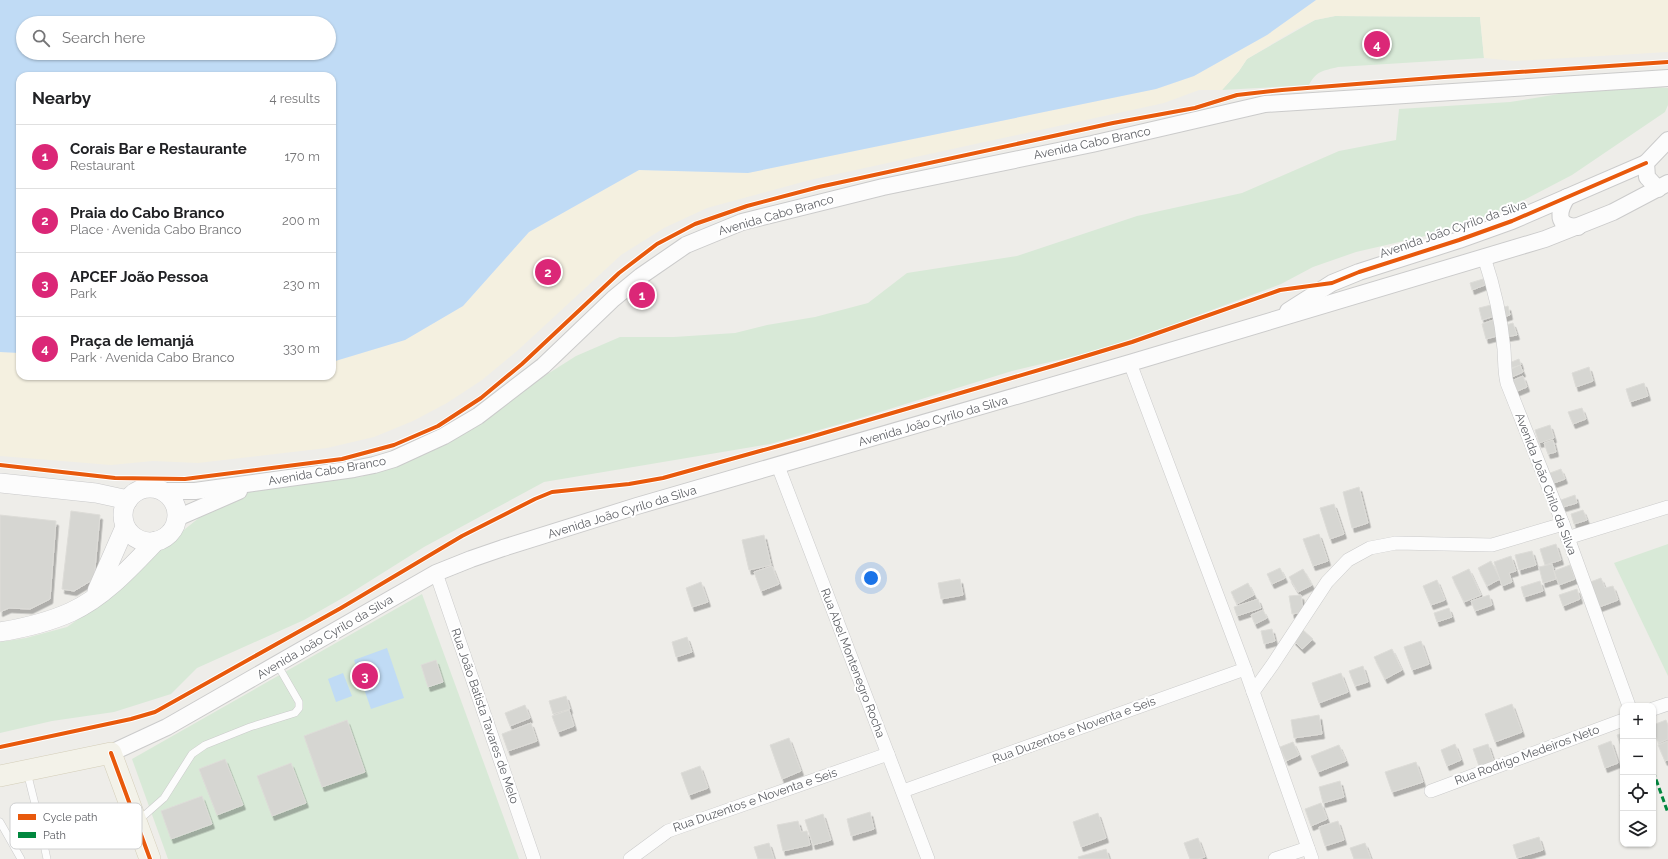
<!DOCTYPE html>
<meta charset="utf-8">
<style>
:root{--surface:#fff;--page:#f6f6f6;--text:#202124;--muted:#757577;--line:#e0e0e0;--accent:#db2777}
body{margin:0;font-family:Raleway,sans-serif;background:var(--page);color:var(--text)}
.controls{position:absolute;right:12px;bottom:12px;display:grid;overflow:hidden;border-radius:8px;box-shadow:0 1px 3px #0004}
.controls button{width:36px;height:36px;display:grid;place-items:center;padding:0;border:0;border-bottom:1px solid var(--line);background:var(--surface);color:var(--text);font:20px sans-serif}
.you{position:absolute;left:871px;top:578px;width:14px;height:14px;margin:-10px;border:3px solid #fff;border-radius:50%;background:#1a73e8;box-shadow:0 0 0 6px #1a73e833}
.badge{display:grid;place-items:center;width:26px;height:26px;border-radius:50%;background:var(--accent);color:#fff;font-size:13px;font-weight:700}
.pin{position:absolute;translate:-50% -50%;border:2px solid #fff;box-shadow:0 1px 4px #0006}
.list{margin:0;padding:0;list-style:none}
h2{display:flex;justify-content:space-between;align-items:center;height:52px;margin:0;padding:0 16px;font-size:17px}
h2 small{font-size:13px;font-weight:400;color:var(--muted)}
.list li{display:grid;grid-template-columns:26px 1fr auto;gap:12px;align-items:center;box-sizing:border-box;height:64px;padding:0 16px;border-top:1px solid var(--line)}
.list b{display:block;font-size:15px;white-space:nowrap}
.list p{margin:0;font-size:13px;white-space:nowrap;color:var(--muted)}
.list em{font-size:13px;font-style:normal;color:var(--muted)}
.icon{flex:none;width:22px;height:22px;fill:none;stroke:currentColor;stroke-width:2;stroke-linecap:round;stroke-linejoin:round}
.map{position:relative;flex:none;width:1668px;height:859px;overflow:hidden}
.search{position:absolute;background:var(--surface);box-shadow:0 1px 3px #0004;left:16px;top:16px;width:320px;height:44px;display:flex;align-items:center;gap:10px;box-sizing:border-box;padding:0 14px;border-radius:22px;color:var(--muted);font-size:15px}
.panel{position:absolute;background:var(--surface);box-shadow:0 1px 3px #0004;left:16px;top:72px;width:320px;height:308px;border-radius:12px}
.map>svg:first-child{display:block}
.green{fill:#d8e9d7}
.sand{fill:#f4f0e0}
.water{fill:#c0dbf5;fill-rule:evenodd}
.building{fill:#d6d6d2;stroke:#dddcd8;filter:url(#shadow)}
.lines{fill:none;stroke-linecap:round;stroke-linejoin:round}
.service-casing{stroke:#cbcbcb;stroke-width:8}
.minor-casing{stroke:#cbcbcb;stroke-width:14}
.tertiary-casing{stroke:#cbcbcb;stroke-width:18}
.secondary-casing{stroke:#c9c9ca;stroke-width:20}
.primary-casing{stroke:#d4ceb9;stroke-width:22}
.service{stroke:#fcfcfc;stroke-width:7}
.minor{stroke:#fcfcfc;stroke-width:13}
.tertiary{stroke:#fcfcfc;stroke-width:16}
.secondary{stroke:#fcfcfc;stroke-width:19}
.primary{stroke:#f3f2e9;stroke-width:21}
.quiet{stroke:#00873e;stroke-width:3;stroke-dasharray:6 3;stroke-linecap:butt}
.cycleway-casing{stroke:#fff;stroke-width:6}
.cycleway{stroke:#e8590c;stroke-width:4}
.labels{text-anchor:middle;stroke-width:4;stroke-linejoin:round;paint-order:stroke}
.street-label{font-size:12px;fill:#5f6166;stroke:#fff}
.key{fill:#fff;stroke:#cfd0d1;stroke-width:1}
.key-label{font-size:11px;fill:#5f6166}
</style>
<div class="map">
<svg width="1668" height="859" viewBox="0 0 1668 859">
<defs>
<filter id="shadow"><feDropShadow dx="2.5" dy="4.5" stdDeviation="0" flood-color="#0004"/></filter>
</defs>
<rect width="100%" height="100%" fill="#eeede9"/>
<!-- green -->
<g class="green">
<path d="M1335 16 1480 17 1484 58 1338 67C1323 71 1317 70 1309 85L1222 90 1239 71 1247 59 1315 20Z"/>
<path d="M1620 84 1668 88V105L1665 112 1572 175 1503 211 1438 233 1356 252 1313 267 1281 284 1169 326 1088 353 1012 371 854 420 770 444 544 482 424 547 346 596 304 620 197 668 171 694 114 712 52 721 0 733V642L26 638 67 627 120 590 159 550 205 513 254 488 361 477 419 455 576 356 620 337H674L735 333 767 325 815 317 868 303 907 273 1017 256 1137 216 1242 193 1339 151 1396 140 1399 109 1510 102Z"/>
<path d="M1668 544V676L1614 563Z"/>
<path d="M422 594 519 859H168L132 759Z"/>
</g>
<!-- sand -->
<path class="sand" d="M1316 0H1668V52L1514 61 1484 58 1480 17 1335 16 1315 20 1295 30 1247 59 1239 71 1222 90H1199L1164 103 814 179 707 208 664 228 621 255 517 351 482 380 447 403 413 421 374 437 327 448 198 463 153 461 111 465 0 456V352L20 353V376H332V362L405 340 463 306 529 232 639 170 748 173 1156 89 1194 76 1267 35Z"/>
<!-- water -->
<g class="water">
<path d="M0 0H1316L1267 35 1194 76 1156 89 748 173 639 170 529 232 463 306 405 340 332 362V76H20V353L0 352ZM23 23H329V53H23Z"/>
<path d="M387 648 404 698 371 709 354 660Z"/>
<path d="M343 673 352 696 336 702 328 679Z"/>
</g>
<!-- building -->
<g class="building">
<path d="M1483 279 1485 285 1472 290 1470 283Z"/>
<path d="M1495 304 1498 315 1482 320 1479 308Z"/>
<path d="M1508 306 1510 315 1501 318 1498 309Z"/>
<path d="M1496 319 1501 335 1486 339 1482 324Z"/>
<path d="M1513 323 1517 335 1505 337 1502 326Z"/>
<path d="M1519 359 1521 365 1511 368 1509 363Z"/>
<path d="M1520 365 1523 372 1510 378 1507 371Z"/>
<path d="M1589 367 1593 381 1576 387 1572 373Z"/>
<path d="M1523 376 1527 387 1515 392 1511 381Z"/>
<path d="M1644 383 1648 396 1630 402 1626 389Z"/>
<path d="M1582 408 1586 419 1573 424 1568 412Z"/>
<path d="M1550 425 1554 438 1539 443 1535 430Z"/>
<path d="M1553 440 1556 452 1548 454 1544 443Z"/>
<path d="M1561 469 1565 479 1554 483 1550 473Z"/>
<path d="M1359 487 1368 523 1352 528 1343 492Z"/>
<path d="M1575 495 1577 503 1563 507 1561 500Z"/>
<path d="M1334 504 1344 534 1330 539 1320 508Z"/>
<path d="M1583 510 1587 520 1574 524 1571 514Z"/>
<path d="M71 511 100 515 94 579 74 591 62 589Z"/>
<path d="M0 515 56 521 50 599 30 609 9 608 0 612Z"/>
<path d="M1319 534 1328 561 1313 566 1303 539Z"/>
<path d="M764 535 771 565 749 570 742 540Z"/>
<path d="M1556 544 1561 560 1545 565 1540 549Z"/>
<path d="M1532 551 1536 565 1519 570 1515 555Z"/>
<path d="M1511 556 1516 571 1509 573 1512 582 1502 586 1494 562Z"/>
<path d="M1491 561 1500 579 1487 586 1478 568Z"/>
<path d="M1552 564 1556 579 1543 583 1539 567Z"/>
<path d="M1570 565 1575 579 1559 585 1554 571Z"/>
<path d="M772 566 779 584 761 591 754 572Z"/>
<path d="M1280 568 1285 578 1272 584 1267 574Z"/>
<path d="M1303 569 1312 585 1298 592 1289 577Z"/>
<path d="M1469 569 1481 595 1464 602 1452 577Z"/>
<path d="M1601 578 1605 588 1613 586 1618 600 1594 609 1585 584Z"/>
<path d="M960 579 963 595 941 599 938 583Z"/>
<path d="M1437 580 1445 600 1431 605 1423 586Z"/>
<path d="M1540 581 1543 591 1524 597 1521 587Z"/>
<path d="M701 582 708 602 692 607 686 588Z"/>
<path d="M1248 583 1254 595 1237 604 1231 592Z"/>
<path d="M1577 589 1580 599 1563 606 1559 595Z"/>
<path d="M1301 595 1303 612 1292 614 1289 596Z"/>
<path d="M1489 595 1492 605 1475 611 1471 601Z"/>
<path d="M1258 599 1261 608 1237 616 1234 607Z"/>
<path d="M1449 608 1452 617 1437 622 1434 613Z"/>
<path d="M1263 610 1267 618 1255 624 1251 615Z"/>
<path d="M1272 629 1275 641 1264 644 1261 631Z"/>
<path d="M1303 630 1313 639 1302 649 1293 640Z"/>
<path d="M687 637 692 652 676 657 672 642Z"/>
<path d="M1421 641 1429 664 1412 670 1404 647Z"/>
<path d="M1392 649 1402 670 1385 679 1374 657Z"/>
<path d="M436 660 443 682 428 687 421 665Z"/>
<path d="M1363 666 1368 682 1355 686 1349 671Z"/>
<path d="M1341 673 1348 692 1319 703 1312 683Z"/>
<path d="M566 696 570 709 553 714 549 701Z"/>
<path d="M1512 704 1522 732 1495 742 1485 714Z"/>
<path d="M525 705 530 718 510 726 505 713Z"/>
<path d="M569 710 574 726 558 732 552 716Z"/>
<path d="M1319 715 1322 734 1294 738 1291 720Z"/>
<path d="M347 720 365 772 322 787 304 736Z"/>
<path d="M1666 720 1668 725V739L1659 743 1653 731V725Z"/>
<path d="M531 723 537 741 508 751 502 734Z"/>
<path d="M1623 733V752L1617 735Z"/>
<path d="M789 738 801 771 782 779 770 745Z"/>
<path d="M1611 741 1618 763 1605 768 1598 746Z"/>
<path d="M1668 741V760L1665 761 1658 745Z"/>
<path d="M1293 742 1299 755 1286 761 1280 747Z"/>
<path d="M1455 744 1461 760 1447 766 1441 750Z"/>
<path d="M1488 744 1494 762 1479 766 1473 749Z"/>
<path d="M1339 745 1346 761 1318 772 1311 756Z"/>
<path d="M225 759 243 805 217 815 199 769Z"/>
<path d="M1416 762 1423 782 1392 792 1385 772Z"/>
<path d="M291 763 306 803 272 816 257 776Z"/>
<path d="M700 766 708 788 689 795 681 773Z"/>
<path d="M1340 781 1344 797 1323 803 1319 787Z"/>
<path d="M1623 794V804L1620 795Z"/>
<path d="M202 796 212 824 171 839 161 811Z"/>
<path d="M1321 803 1327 819 1311 826 1305 809Z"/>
<path d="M870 812 874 829 851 836 847 819Z"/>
<path d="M1098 813 1106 838 1081 847 1073 822Z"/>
<path d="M823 814 831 840 813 845 805 820Z"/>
<path d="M798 821 801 832 807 831 810 845 783 851 777 825Z"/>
<path d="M1338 821 1344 840 1325 846 1319 827Z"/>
<path d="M1539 837 1543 850 1517 858 1513 845Z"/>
<path d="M1198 838 1205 857 1198 859H1190L1184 843Z"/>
<path d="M769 843 774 859H758L754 847Z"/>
<path d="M1365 843 1371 859H1354L1350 848Z"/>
<path d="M1106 849 1109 859H1079L1078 857Z"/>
</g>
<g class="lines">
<defs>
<g id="service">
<path d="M27 772 37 812 47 859"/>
<path d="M138 821 164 798 192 754 205 745 250 727 295 713 299 708V702L277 664"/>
<path d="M0 822 21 859"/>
</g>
<g id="minor">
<path d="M1484 257C1494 287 1501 317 1504 349 1505 362 1504 370 1507 383L1563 524 1629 706"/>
<path d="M1130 363 1245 669 1312 859"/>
<path d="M778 466 928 859"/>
<path d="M1567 538 1668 507"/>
<path d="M436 573 534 859"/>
<path d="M1253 692 1273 664 1327 582 1348 560 1370 548 1396 543 1492 545 1563 524"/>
<path d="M1653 709 1668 704"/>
<path d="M903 791 1245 669"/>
<path d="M1431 791 1623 720"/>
<path d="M630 859 668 831 888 754"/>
<path d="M1275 859 1308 848"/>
</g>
<g id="tertiary">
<path d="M1658 189 1647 177 1646 163 1668 140"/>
<path d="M1567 197C1558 212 1555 226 1578 227"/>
<path d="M1288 311 1332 283 1359 272 1459 240 1512 221 1646 163"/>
<path d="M163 491H195L354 469 374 465 394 459 444 436 478 416 543 366 613 299 641 276 686 245 742 222 883 187 1092 144 1265 104 1668 78"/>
<path d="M177 518 239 491"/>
<path d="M111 753 167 727 436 573 471 559 503 548 637 506 1130 363 1545 239 1613 212 1668 183"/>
</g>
<g id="secondary">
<path d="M0 483 96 493 128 500"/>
<circle cx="150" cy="515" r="27"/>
<path d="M97 591 125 527"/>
<path d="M0 632C24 628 49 622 71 612 104 597 131 567 156 541"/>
</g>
<path id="primary" d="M0 776 111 753 150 859"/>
</defs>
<!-- service casing -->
<use href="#service" class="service-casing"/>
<!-- minor casing -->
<use href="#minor" class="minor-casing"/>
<!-- tertiary casing -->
<use href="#tertiary" class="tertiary-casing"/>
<!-- secondary casing -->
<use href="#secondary" class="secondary-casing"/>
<!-- primary casing -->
<use href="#primary" class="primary-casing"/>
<!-- service -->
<use href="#service" class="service"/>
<!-- minor -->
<use href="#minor" class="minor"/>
<!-- tertiary -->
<use href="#tertiary" class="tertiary"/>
<!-- secondary -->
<use href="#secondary" class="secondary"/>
<!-- primary -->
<use href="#primary" class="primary"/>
<!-- quiet -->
<path class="quiet" d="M1653 771 1668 813"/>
<defs>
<g id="cycleway">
<path d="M0 465 115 478 185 479 342 459 394 445 438 426 481 398 522 364 619 273 657 244 695 224 747 206 819 187 1113 123 1195 108 1237 95 1282 90 1444 77 1668 62"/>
<path d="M0 747 131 719 155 712 341 608 462 536 535 499 552 492 629 484 663 478 807 438 1056 365 1132 342 1280 290 1332 283 1359 272 1459 240 1512 221 1646 163"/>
<path d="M111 753 150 859"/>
</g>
</defs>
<!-- cycleway casing -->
<use href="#cycleway" class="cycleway-casing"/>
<!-- cycleway -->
<use href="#cycleway" class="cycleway"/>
</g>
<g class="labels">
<!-- street labels -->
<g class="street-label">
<text transform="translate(1092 143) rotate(-12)" y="4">Avenida Cabo Branco</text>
<text transform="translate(776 215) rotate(-16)" y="4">Avenida Cabo Branco</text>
<text transform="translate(1453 229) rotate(-19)" y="4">Avenida João Cyrilo da Silva</text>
<text transform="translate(933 421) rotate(-16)" y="4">Avenida João Cyrilo da Silva</text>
<text transform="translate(327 471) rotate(-10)" y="4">Avenida Cabo Branco</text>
<text transform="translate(1546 484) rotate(69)" y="4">Avenida João Cirilo da Silva</text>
<text transform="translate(622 512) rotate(-17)" y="4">Avenida João Cyrilo da Silva</text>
<text transform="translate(325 637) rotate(-30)" y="4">Avenida João Cyrilo da Silva</text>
<text transform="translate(853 663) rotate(69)" y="4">Rua Abel Montenegro Rocha</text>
<text transform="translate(485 716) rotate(71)" y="4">Rua João Batista Tavares de Melo</text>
<text transform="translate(1074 730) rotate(-20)" y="4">Rua Duzentos e Noventa e Seis</text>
<text transform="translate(1527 755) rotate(-20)" y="4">Rua Rodrigo Medeiros Neto</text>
<text transform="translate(755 800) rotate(-19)" y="4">Rua Duzentos e Noventa e Seis</text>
</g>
</g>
<!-- legend -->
<rect x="10" y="803" width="132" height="46" rx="6" class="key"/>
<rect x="18" y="814" width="18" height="6" fill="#e8590c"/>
<rect x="18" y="832" width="18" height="6" fill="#00873e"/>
<g class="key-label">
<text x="43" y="821">Cycle path</text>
<text x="43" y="839">Path</text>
</g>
</svg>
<div class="controls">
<button>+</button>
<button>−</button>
<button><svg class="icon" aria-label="locate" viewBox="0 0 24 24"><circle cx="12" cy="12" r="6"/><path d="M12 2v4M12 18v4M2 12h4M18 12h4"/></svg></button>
<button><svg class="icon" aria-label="layers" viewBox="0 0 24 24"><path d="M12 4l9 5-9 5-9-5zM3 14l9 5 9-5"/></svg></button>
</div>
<div class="you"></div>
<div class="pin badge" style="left:642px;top:295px">1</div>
<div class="pin badge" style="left:548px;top:272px">2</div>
<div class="pin badge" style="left:365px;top:676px">3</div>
<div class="pin badge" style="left:1377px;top:44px">4</div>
<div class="search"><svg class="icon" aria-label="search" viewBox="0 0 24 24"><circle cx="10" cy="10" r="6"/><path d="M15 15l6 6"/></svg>Search here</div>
<section class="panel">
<h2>Nearby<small>4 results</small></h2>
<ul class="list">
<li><span class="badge">1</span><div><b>Corais Bar e Restaurante</b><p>Restaurant</p></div><em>170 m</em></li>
<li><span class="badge">2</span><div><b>Praia do Cabo Branco</b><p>Place · Avenida Cabo Branco</p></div><em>200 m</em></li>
<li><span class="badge">3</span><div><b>APCEF João Pessoa</b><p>Park</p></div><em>230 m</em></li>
<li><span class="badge">4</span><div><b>Praça de Iemanjá</b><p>Park · Avenida Cabo Branco</p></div><em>330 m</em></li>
</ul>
</section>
</div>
